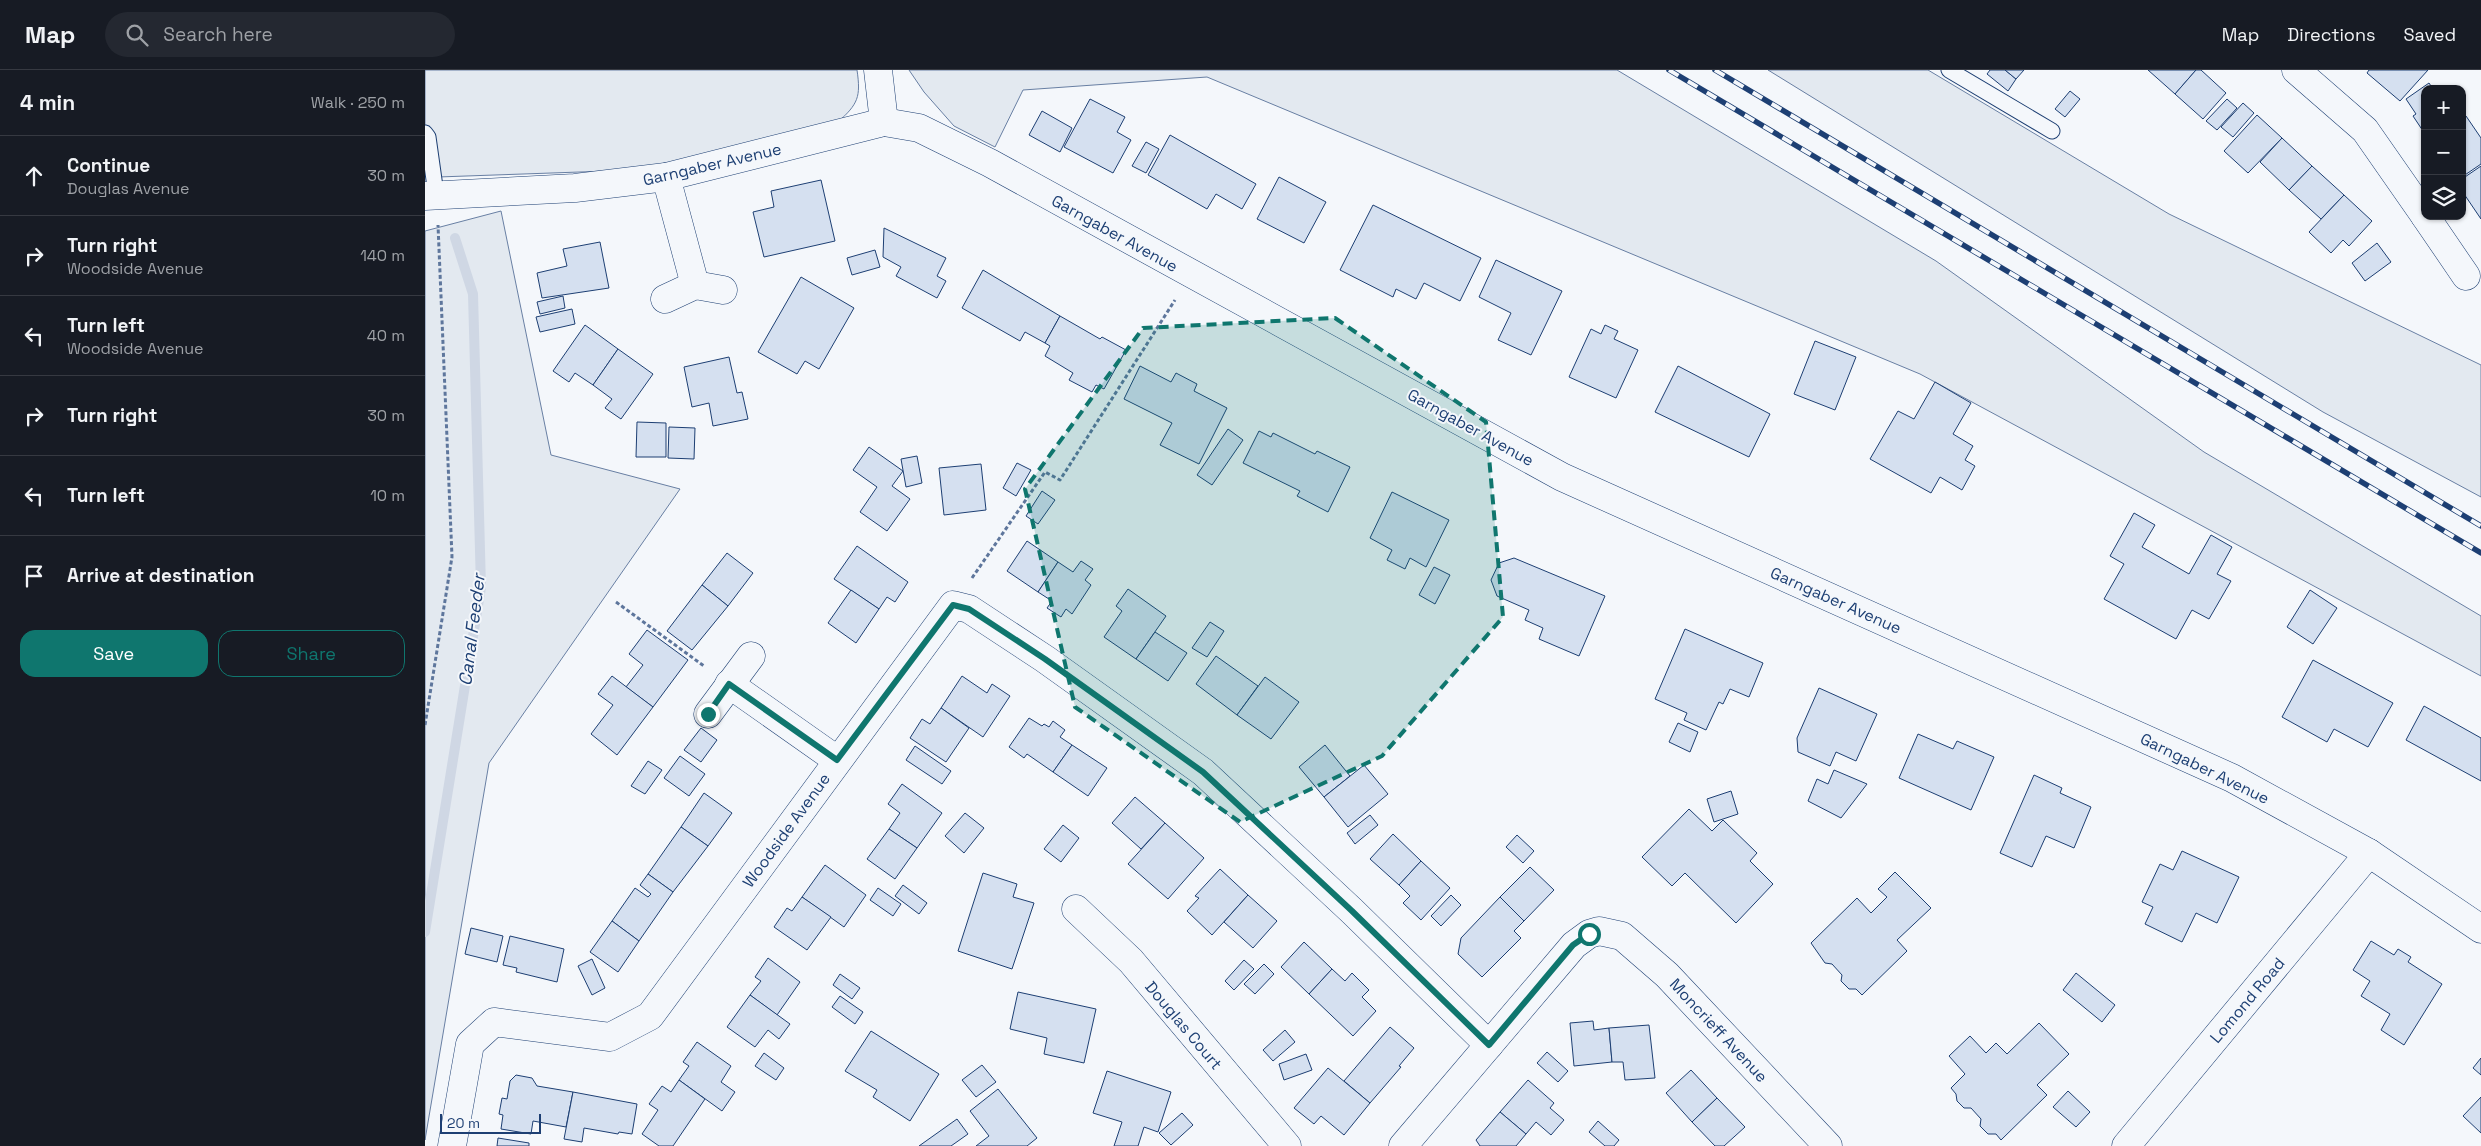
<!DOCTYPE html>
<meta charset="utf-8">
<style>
:root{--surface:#171b24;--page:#242831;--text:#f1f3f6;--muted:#9ea1a6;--line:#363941;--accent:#0f766e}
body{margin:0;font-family:"Space Grotesk",sans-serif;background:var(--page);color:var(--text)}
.controls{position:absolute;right:15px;top:15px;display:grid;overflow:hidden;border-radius:10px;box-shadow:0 1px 4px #0004}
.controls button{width:45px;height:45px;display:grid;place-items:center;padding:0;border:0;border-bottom:1px solid var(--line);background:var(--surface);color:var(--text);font:25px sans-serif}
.scale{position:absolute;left:15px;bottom:12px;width:101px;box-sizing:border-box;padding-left:5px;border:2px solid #1d3f73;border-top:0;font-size:14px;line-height:18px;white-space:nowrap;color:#1d3f73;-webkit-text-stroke:4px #f4f7fb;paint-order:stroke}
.stop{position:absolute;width:15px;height:15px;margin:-11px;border:4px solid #0f766e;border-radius:50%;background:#fff}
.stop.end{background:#0f766e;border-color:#fff;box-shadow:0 1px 5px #0008}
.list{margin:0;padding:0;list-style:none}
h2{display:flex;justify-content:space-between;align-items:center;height:65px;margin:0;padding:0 20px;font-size:21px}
h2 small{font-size:16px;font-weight:400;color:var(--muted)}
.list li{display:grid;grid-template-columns:32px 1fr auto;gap:15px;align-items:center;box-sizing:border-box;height:80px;padding:0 20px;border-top:1px solid var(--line)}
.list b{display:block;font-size:19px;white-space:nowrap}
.list p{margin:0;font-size:16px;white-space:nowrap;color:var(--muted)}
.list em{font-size:16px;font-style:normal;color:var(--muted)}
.actions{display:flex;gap:10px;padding:15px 20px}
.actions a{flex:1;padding:11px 0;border:1px solid var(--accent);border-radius:15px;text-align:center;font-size:18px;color:var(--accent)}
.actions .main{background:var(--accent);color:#fff}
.icon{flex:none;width:28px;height:28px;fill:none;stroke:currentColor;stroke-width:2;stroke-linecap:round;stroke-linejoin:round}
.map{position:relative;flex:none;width:2056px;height:1076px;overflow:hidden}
header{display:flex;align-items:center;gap:30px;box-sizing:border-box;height:70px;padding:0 25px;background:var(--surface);border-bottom:1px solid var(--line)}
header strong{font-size:24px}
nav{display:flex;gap:28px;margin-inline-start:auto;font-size:18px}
.search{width:350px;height:45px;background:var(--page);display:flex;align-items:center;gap:12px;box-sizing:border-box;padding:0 18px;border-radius:28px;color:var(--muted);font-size:19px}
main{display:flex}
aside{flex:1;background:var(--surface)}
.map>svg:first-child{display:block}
.green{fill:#e3e9f0;stroke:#687fa3}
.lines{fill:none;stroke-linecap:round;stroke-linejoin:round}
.stream{stroke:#cfd7e4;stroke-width:10}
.building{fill:#d5e0f0;stroke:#1d3f73}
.lane-casing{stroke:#1d3f73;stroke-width:17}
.street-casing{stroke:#1d3f73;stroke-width:29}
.secondary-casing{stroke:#1d3f73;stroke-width:29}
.path{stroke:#5e769c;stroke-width:3;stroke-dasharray:4 2.5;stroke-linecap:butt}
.lane{stroke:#f4f7fb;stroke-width:15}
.street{stroke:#f4f7fb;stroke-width:28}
.secondary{stroke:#f4f7fb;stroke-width:28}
.rail-casing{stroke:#1d3f73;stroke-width:5.5}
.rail{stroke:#f4f7fb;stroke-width:4;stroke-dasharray:11;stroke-linecap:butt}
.route{stroke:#0f766e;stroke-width:6}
.marked{fill:#0f766e;fill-opacity:0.2;stroke:#0f766e;stroke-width:4;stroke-dasharray:10 6;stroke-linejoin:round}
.labels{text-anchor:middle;stroke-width:4;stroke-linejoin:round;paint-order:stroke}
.street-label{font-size:16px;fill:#1d3f73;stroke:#f4f7fb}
.water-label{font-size:18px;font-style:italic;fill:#1d3f73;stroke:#f4f7fb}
</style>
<header>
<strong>Map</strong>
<div class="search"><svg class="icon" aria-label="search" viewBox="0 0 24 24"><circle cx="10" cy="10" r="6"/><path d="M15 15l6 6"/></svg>Search here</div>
<nav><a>Map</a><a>Directions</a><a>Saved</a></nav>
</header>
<main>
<aside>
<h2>4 min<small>Walk · 250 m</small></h2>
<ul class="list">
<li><svg class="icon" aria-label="ahead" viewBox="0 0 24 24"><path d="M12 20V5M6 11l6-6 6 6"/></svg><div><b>Continue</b><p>Douglas Avenue</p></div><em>30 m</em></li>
<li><svg class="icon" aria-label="right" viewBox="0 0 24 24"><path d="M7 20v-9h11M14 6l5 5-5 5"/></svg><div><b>Turn right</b><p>Woodside Avenue</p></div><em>140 m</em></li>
<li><svg class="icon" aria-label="left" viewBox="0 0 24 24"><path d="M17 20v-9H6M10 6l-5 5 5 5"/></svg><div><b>Turn left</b><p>Woodside Avenue</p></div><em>40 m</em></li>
<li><svg class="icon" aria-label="right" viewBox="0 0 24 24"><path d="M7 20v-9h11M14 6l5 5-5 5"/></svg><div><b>Turn right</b></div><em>30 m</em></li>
<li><svg class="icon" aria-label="left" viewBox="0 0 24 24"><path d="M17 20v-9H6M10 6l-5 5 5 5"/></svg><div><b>Turn left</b></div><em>10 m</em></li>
<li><svg class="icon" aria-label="arrive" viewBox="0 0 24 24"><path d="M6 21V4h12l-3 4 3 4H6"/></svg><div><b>Arrive at destination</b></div></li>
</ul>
<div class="actions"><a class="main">Save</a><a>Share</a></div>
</aside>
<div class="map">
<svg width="2056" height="1076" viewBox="0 0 2056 1076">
<rect width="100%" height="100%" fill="#f4f7fb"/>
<!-- green -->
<g class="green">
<path d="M0 0H432C436 27 433 34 413 52L240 99 13 107 0 74Z"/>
<path d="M484 0H1192L1511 191 1779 382 2056 546V606L1495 304 782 7 598 20 570 77 529 56 499 22Z"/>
<path d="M1343 0H1503L1744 144 2056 295V427L1898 342Z"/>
<path d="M76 141 126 385 255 419 64 693 0 1070V161Z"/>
</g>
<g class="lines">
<!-- stream -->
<path class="stream" d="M0 862 56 517 48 224 30 168"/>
</g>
<!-- building -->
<g class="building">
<path d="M1565 0H1580L1591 9 1583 21 1562 4Z"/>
<path d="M1580 0H1599L1591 9Z"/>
<path d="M1723 0H1771L1750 24Z"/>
<path d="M1771 0H1776L1801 23 1778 49 1750 24Z"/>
<path d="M1944 0H2003L1975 31 1942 3Z"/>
<path d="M2004 13 2008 19H2000V64L1988 46 1991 44 1981 29Z"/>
<path d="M1645 21 1655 29 1640 47 1630 39Z"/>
<path d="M665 29 700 47 692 62 706 70 688 103 639 77Z"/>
<path d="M1802 29 1812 38 1792 60 1781 51Z"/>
<path d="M1818 33 1829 43 1808 67 1796 57Z"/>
<path d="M617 41 647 58 635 82 604 65Z"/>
<path d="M1832 45 1857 68 1823 103 1799 81Z"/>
<path d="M2041 46 2056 68V94L2037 107V49Z"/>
<path d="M745 65 831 114 817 139 791 124 782 139 723 105Z"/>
<path d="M1857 68 1887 96 1864 120 1835 92Z"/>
<path d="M721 72 734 79 721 103 707 96Z"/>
<path d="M1887 96 1919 125 1896 149 1864 120Z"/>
<path d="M2056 96V149L2037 121V109Z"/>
<path d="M854 107 901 132 879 173 832 149Z"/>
<path d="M396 110 410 171 339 187 328 142 349 137 346 121Z"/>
<path d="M1919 125 1947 151 1924 176 1918 170 1906 183 1884 162Z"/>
<path d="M948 135 1056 188 1035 231 999 213 991 229 971 219 968 227 915 200Z"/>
<path d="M459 158 521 188 512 206 521 211 512 228 471 206 476 197 458 187Z"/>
<path d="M175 172 184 218 117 228 112 203 142 196 138 179Z"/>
<path d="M1952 173 1966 192 1940 211 1927 193Z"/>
<path d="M450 180 455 197 427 205 422 188Z"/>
<path d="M1071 190 1137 221 1106 285 1073 270 1086 243 1054 227Z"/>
<path d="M558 200 635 246 620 273 600 262 595 271 537 238Z"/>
<path d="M376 207 429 238 394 299 380 291 372 304 333 282Z"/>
<path d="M138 226 140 238 115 244 112 232Z"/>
<path d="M147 239 150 254 115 262 111 247Z"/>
<path d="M635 246 675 269 677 267 701 280 679 319 671 315 667 322 644 310 648 303 620 286 625 276 620 273Z"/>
<path d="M160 255 193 279 168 315 150 303 144 312 128 301Z"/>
<path d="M1180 255 1193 261 1189 269 1213 280 1191 328 1144 307 1166 259 1176 264Z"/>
<path d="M1390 271 1431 287 1410 340 1369 324Z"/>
<path d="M193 279 228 304 196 349 180 338 187 329 168 315Z"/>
<path d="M304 287 312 323 317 322 323 349 288 356 284 333 267 337 259 297Z"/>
<path d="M715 296 746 312 751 303 772 314 769 321 802 338 774 394 735 375 747 353 699 329Z"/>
<path d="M1253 296 1345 344 1324 387 1230 342Z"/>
<path d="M1510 312 1546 333 1528 364 1548 376 1540 390 1550 396 1537 420 1515 407 1506 423 1445 389 1473 341 1489 349Z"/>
<path d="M212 352 241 353V387H211Z"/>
<path d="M244 357 270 358 269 389 243 388Z"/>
<path d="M803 359 818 370 787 415 772 405Z"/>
<path d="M834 361 846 367 848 363 890 384 892 381 925 397 903 442 872 426 875 421 818 393Z"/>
<path d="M444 377 478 401 467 416 485 429 462 461 435 442 452 417 428 400Z"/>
<path d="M492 386 497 413 481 417 476 389Z"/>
<path d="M592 393 606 400 591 426 578 418Z"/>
<path d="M556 394 561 440 519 445 514 398Z"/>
<path d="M617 421 630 430 613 454 601 446Z"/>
<path d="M967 422 1024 450 1001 497 985 488 980 499 962 490 967 480 945 468Z"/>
<path d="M1709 443 1730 455 1717 477 1764 504 1786 465 1807 477 1792 504 1806 511 1784 549 1767 540 1751 569 1679 529 1699 494 1685 486Z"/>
<path d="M602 471 633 492 613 522 582 501Z"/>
<path d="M432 476 483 512 470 532 462 527 454 539 409 509Z"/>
<path d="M302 483 328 503 303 536 277 515Z"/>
<path d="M1089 488 1180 526 1154 586 1114 569 1118 558 1100 550 1104 540 1072 526 1066 510 1074 493Z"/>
<path d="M656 491 668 499 660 510 666 515 647 544 641 539 636 547 622 538 627 531 613 522 633 492 648 502Z"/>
<path d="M1009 497 1025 505 1010 534 994 525Z"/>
<path d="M277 515 303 536 267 580 242 561Z"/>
<path d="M703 519 741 546 711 589 679 567 697 541 691 536Z"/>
<path d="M426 520 454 539 431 573 403 553Z"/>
<path d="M1885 520 1912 538 1888 574 1862 557Z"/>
<path d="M785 552 799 561 782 587 767 578Z"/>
<path d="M1260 559 1338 593 1324 627 1305 619 1298 634 1294 632 1281 660 1259 650 1262 643 1230 629Z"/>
<path d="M222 560 263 590 228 637 201 617 218 595 204 584Z"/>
<path d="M730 562 762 583 743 611 711 589Z"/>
<path d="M791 586 833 616 812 645 771 614Z"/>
<path d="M1888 590 1968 633 1943 677 1909 659 1902 672 1857 647Z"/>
<path d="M187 606 228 637 192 685 166 664 188 635 173 624Z"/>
<path d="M537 606 562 623 567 614 585 626 558 667 516 638Z"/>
<path d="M840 607 874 632 846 669 812 645Z"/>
<path d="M1394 618 1452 644 1431 691 1411 682 1405 696 1373 682 1372 668Z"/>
<path d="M1999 636 2056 668V711L1981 670Z"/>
<path d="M516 638 544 658 521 692 485 668 497 649 505 654Z"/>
<path d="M604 648 617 656 619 654 624 657 628 651 640 660 635 667 647 675 628 702 602 684 599 688 584 677Z"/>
<path d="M1253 653 1273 662 1265 682 1244 672Z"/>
<path d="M276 658 292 670 276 692 259 680Z"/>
<path d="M1493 664 1528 679 1532 671 1569 687 1546 740 1474 708Z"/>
<path d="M647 675 682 698 663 726 628 702Z"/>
<path d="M900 675 925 706 899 727 874 697Z"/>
<path d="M490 676 526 701 517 714 481 690Z"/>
<path d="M255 686 280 704 264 726 239 708Z"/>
<path d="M223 691 237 700 220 724 206 716Z"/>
<path d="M939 695 963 724 923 757 899 727Z"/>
<path d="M1409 700 1442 714 1416 748 1383 731 1392 709 1403 714Z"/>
<path d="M1609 705 1637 718 1635 723 1666 737 1649 778 1621 766 1607 797 1575 783Z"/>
<path d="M477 714 517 743 492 778 464 759 475 743 463 734Z"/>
<path d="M1306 721 1313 744 1289 752 1282 729Z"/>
<path d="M279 723 307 743 283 776 256 757Z"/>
<path d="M710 727 740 753 716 779 687 753Z"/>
<path d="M1264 739 1287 761 1298 750 1332 783 1325 791 1348 814 1311 853 1260 803 1247 816 1217 787Z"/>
<path d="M540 743 559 758 539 783 520 766Z"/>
<path d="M945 745 953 755 930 774 922 763Z"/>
<path d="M740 753 779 788 743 829 703 794Z"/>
<path d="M638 755 654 768 636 792 619 779Z"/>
<path d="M256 757 283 776 248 822 223 804Z"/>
<path d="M464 759 492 778 470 809 442 789Z"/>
<path d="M968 764 996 791 974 815 945 789Z"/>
<path d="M1092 765 1109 781 1098 793 1081 777Z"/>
<path d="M1757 781 1814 807 1792 853 1771 843 1757 872 1720 854 1728 837 1717 832 1735 794 1748 800Z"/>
<path d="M996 791 1025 818 996 850 978 833 985 826 974 815Z"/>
<path d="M400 795 441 825 419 857 377 827Z"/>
<path d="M1105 797 1129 820 1099 851 1075 827Z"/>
<path d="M795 799 823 825 787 865 762 841 774 828 770 826Z"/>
<path d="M1470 802 1506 838 1472 870 1482 881 1437 925 1431 919H1424L1416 911 1417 905 1407 894 1400 893 1386 873 1432 828 1446 843 1462 827 1453 819Z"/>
<path d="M558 803 592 814 588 827 609 833 587 899 533 881Z"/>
<path d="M223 804 248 822 214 871 187 851 210 818 223 827 226 824 215 815Z"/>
<path d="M478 815 502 833 494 844 470 826Z"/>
<path d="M453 818 476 834 468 846 445 830Z"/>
<path d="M823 825 852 851 828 878 799 852Z"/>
<path d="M1026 825 1036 835 1016 856 1006 846Z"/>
<path d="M377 827 406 847 382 880 349 857 362 838 367 841Z"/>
<path d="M1075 827 1099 851 1089 861 1096 868 1057 907 1033 884 1036 868Z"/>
<path d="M187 851 214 871 193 902 165 882Z"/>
<path d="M46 858 78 866 72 892 40 884Z"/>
<path d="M85 866 139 879 132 912 91 902 92 898 78 895Z"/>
<path d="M1946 871 1969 885 1973 879 1986 887 1983 892 2017 914 1979 975 1956 960 1965 944 1936 926 1945 911 1928 900Z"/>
<path d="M879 872 907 899 884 924 856 897Z"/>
<path d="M343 888 375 912 352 945 325 925 336 911 330 907Z"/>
<path d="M167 889 180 918 167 925 153 896Z"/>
<path d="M819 890 829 899 809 920 800 911Z"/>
<path d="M839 894 849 904 830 924 819 914Z"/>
<path d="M907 899 920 911 927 903 944 920 937 927 951 941 928 966 884 924Z"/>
<path d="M1651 903 1690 935 1677 952 1638 920Z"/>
<path d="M415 904 435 918 427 929 408 915Z"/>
<path d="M593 922 671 939 659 993 619 984 622 968 585 959Z"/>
<path d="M325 925 365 954 354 969 343 960 330 977 302 957Z"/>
<path d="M415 926 438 942 430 954 407 937Z"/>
<path d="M1168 951 1169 960 1184 958 1187 992 1149 996 1145 953Z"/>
<path d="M1614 953 1644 984 1612 1015 1622 1025 1576 1070 1571 1064H1563L1555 1056 1556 1049 1546 1038H1539L1532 1031 1531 1024 1526 1018 1540 1004 1524 986 1545 966 1561 983 1571 973 1582 984Z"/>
<path d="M1224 955 1230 1008 1200 1010 1198 992H1187L1184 958Z"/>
<path d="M965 957 989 978 974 996 976 997 945 1033 919 1011Z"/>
<path d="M860 960 870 972 848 991 838 980Z"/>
<path d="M446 961 514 1004 485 1051 448 1027 452 1020 420 1001Z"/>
<path d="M272 972 306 996 296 1012 310 1022 297 1041 254 1010 264 996 258 992Z"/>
<path d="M1122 982 1143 1001 1133 1012 1112 993Z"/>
<path d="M339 983 359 998 351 1010 330 996Z"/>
<path d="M881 984 887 1000 859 1010 854 994Z"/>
<path d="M2056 988V1005L2048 998Z"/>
<path d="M557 995 571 1012 551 1027 537 1010Z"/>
<path d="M903 998 945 1033 919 1065 896 1046 889 1054 869 1038Z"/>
<path d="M1266 1000 1292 1028 1267 1052 1241 1023Z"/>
<path d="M682 1001 746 1022 733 1062 719 1057 713 1076H689L697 1052 668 1043Z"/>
<path d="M91 1005 107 1008 112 1016 148 1022 141 1057 108 1051 106 1064 76 1059 78 1045 74 1044 77 1028 82 1029 85 1011Z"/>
<path d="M254 1010 280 1029 248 1076H234L217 1064 233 1040 224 1034 237 1016 246 1022Z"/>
<path d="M1103 1010 1129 1033 1125 1038 1139 1050 1126 1065 1111 1052 1101 1064 1075 1042Z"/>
<path d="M573 1019 612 1068 602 1076H551L564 1066 545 1041Z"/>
<path d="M1643 1021 1665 1042 1651 1057 1628 1037Z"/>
<path d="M148 1022 212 1034 207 1064 194 1062 193 1064 159 1058 157 1072 139 1069Z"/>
<path d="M2056 1027V1063L2038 1046Z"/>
<path d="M1292 1028 1320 1057 1299 1076H1290L1267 1052Z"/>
<path d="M1075 1042 1101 1064 1091 1076H1055L1051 1070Z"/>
<path d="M757 1043 768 1055 746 1075 734 1063Z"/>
<path d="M532 1049 543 1064 526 1076H494Z"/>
<path d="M1173 1051 1194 1070 1189 1076H1180L1164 1062Z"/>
<path d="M73 1068 104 1073V1076H72Z"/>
</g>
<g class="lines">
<defs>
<g id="lane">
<path d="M1524 0 1627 61"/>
<path d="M0 63 3 67 11 124"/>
</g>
<g id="street">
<path d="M453 0 459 52"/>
<path d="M1871 0 1940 60 2000 146"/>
<path d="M241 107 270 215"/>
<path d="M2000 146 2041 206"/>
<path d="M240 229 270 215 298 220"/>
<path d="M304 614 412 690"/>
<path d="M283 644 326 586"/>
<path d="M651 839 706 891 862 1076"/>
<path d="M27 1076 45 974 69 952 185 967 225 946 528 535 544 539 620 589 778 702 927 841 1064 975"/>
<path d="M978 1076 1149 875 1164 864 1174 861 1197 866 1242 905 1403 1076"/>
<path d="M1701 1076 1944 783"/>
</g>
<path id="secondary" d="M0 126 150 118 241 107 459 52 494 58 565 93 1137 407 1807 708 1944 783 2056 859"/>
</defs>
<!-- lane casing -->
<use href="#lane" class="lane-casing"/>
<!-- street casing -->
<use href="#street" class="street-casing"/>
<!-- secondary casing -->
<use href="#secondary" class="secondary-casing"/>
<!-- path -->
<g class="path">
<path d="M547 508 620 402 635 410 750 230"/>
<path d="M191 532 279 596"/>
<path d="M0 655 27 487 13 155"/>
</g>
<!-- lane -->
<use href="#lane" class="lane"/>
<!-- street -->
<use href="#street" class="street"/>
<!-- secondary -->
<use href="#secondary" class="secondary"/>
<defs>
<g id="rail">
<path d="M1244 0 2056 483"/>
<path d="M1290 0 2056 456"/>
</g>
</defs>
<!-- rail casing -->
<use href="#rail" class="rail-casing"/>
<!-- rail -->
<use href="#rail" class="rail"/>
</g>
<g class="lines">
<!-- route -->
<path class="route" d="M283 644 304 614 412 690 528 535 544 539 620 589 778 702 927 841 1064 975 1148 875 1164 864"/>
</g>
<!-- marked area -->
<path class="marked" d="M910 248 1061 352 1078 547 957 686 815 752 650 637 600 419 718 258Z"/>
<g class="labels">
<!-- street labels -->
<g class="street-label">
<text transform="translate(287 94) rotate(-13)" y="6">Garngaber Avenue</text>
<text transform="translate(690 163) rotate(29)" y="6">Garngaber Avenue</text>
<text transform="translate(1046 357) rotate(29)" y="6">Garngaber Avenue</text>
<text transform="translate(1411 530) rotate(24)" y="6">Garngaber Avenue</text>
<text transform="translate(1780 698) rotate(26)" y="6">Garngaber Avenue</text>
<text transform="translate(361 760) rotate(-54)" y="6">Woodside Avenue</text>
<text transform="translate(1822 930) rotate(-50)" y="6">Lomond Road</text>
<text transform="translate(759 955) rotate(50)" y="6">Douglas Court</text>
<text transform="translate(1294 960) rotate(47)" y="6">Moncrieff Avenue</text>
</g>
<!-- water labels -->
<g class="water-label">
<text transform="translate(47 560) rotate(-83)" y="6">Canal Feeder</text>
</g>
</g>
</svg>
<div class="controls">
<button>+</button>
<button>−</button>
<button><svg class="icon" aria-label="layers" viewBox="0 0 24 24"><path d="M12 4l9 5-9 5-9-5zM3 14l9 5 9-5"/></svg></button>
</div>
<div class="scale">20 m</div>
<div class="stop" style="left:1164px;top:864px"></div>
<div class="stop end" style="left:283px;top:644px"></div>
</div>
</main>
